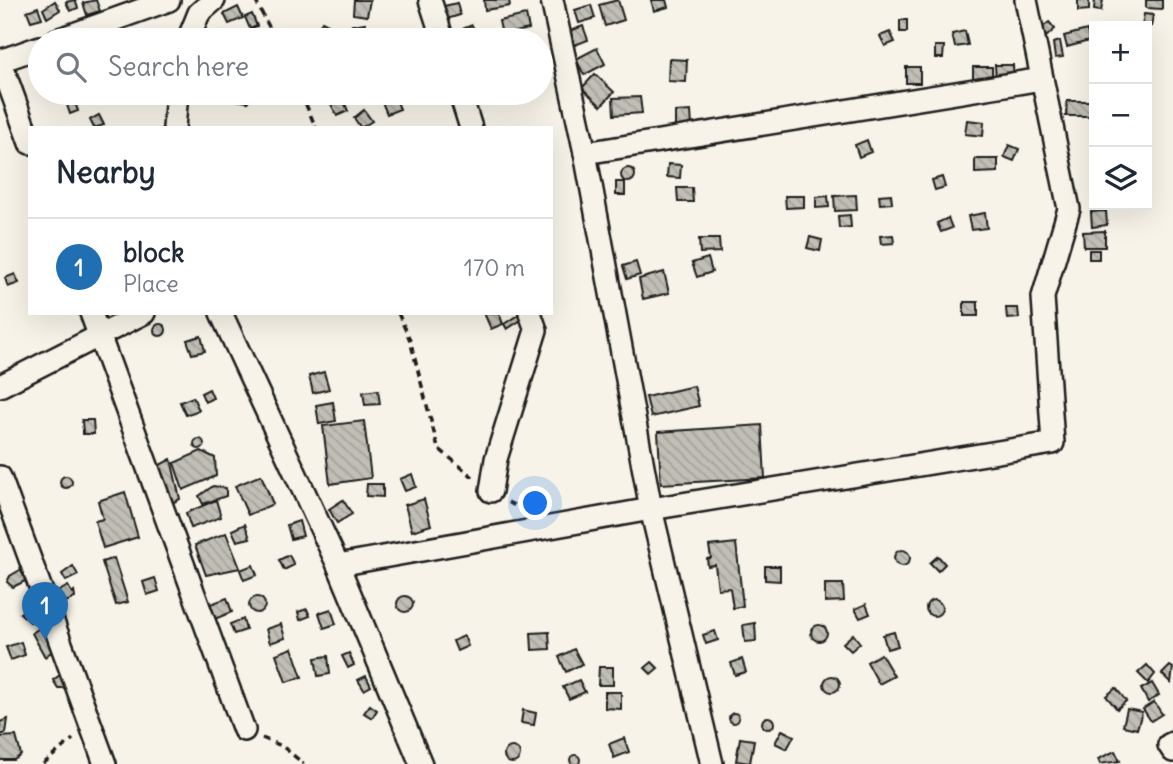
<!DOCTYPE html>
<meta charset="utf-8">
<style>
:root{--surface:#fff;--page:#f2f2f3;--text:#1f2937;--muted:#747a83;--line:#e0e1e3;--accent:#1f6fb2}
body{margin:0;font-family:Delius,sans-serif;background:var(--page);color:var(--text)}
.controls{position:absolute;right:21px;top:21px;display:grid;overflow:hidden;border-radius:0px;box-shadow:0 7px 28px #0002}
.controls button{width:63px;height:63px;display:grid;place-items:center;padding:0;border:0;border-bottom:2px solid var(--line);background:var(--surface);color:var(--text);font:35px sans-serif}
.you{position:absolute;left:536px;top:504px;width:24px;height:24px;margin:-18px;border:5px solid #fff;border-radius:50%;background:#1a73e8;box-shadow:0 0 0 10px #1a73e833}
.badge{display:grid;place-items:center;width:46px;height:46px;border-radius:50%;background:var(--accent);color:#fff;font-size:23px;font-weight:700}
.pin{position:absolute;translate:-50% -58px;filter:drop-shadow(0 2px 4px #0008)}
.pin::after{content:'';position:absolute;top:37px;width:24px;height:21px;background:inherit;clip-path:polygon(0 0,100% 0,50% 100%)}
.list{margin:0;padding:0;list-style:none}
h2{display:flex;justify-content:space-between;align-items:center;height:91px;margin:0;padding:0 28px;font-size:30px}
h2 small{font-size:23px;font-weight:400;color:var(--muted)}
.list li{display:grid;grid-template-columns:46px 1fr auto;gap:21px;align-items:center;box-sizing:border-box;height:98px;padding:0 28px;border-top:2px solid var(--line)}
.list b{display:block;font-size:26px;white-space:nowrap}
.list p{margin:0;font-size:23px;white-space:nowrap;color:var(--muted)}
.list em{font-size:23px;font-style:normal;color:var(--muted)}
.icon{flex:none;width:38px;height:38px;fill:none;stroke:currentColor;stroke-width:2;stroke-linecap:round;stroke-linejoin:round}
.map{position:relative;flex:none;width:1173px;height:764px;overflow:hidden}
.search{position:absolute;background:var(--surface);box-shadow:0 7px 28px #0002;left:28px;top:28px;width:525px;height:77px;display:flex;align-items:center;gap:18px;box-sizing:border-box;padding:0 24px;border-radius:38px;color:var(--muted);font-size:26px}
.panel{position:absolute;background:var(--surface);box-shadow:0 7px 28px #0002;left:28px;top:126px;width:525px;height:189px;border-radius:0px}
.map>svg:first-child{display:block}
.building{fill:url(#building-back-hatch);stroke:#1c1c1c;stroke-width:2}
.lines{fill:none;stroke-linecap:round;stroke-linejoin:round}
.minor-casing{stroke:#1c1c1c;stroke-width:26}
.path{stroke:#1c1c1c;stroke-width:3.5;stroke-dasharray:7 5;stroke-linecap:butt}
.minor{stroke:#f7f3e8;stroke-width:21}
</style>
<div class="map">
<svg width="1173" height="764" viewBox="0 0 1173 764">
<defs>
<pattern id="building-back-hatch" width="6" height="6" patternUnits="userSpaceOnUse" patternTransform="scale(1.75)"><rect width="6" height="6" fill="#c0beb5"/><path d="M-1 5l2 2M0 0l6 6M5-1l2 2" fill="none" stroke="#a4a39b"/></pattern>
</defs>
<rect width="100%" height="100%" fill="#f7f3e8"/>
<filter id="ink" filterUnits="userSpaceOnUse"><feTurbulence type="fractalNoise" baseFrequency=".0143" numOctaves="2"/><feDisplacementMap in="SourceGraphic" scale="14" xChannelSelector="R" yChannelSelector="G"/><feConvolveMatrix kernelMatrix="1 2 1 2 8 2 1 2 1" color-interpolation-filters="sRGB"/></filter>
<g filter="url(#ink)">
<!-- building -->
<g class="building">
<path d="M75 0 78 8 70 11 66 2Z"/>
<path d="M96 0 100 11 87 15 83 3Z"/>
<path d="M354 0H370L367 16 353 14Z"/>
<path d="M484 0H509L510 6 485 10Z"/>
<path d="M618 0 624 20 605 26 599 5Z"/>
<path d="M651 0H666L668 7 654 11Z"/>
<path d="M1078 0H1089V10L1078 11Z"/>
<path d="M1095 0H1103L1101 11 1094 10Z"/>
<path d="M1146 0H1162V9L1146 8Z"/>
<path d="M55 1 60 10 47 18 43 9Z"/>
<path d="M457 3 460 15 447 19 444 6Z"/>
<path d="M591 5 595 18 579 23 575 10Z"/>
<path d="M38 7 42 18 31 21 27 11Z"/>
<path d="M238 7 243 18 229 24 224 14Z"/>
<path d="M252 14 257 26 250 29 245 17Z"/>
<path d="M1144 14 1153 15 1151 27 1142 26Z"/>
<path d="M526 15 529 29 502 35 499 21Z"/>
<rect x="900" y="20" width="7" height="12"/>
<path d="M322 21 330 25 325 35 317 31Z"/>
<path d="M1049 22 1055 29 1046 37 1040 29Z"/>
<path d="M365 23 366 34 354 36 352 25Z"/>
<path d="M472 25 478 40H459L455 32Z"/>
<path d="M583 26 588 40 575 45 570 31Z"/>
<path d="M1087 30 1089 41 1067 47 1064 36Z"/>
<path d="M965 31 968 45 955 47 952 34Z"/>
<path d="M890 32 895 42 885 46 880 36Z"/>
<path d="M1060 41 1063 57 1055 58 1053 43Z"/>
<path d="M935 46H944L943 58H935Z"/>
<path d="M597 48 605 64 584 75 576 59Z"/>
<path d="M669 59 687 60 686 82 668 81Z"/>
<path d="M995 65H1013L1014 81 996 82Z"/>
<rect x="906" y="67" width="14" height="16"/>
<rect x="973" y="67" width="19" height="19"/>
<path d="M595 74 614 92 601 106 582 88Z"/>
<path d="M63 93H72L78 111 70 114Z"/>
<path d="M86 93 89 100 78 103 75 94Z"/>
<path d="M236 93H249L248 102 235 100Z"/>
<path d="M395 97 400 109 387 114 382 102Z"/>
<path d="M640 97 642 113 614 115 613 98Z"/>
<path d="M343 99 348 111 337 116 331 104Z"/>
<path d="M1067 101H1094V116H1066Z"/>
<path d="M364 110 372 121 361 128 354 118Z"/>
<path d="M691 111 692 127 675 126V112Z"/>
<path d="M99 115 104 125 94 128 90 120Z"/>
<path d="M967 120 984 122 983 136 965 134Z"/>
<path d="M867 140 871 152 859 157 855 145Z"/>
<path d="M1009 145 1019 149 1014 161 1004 157Z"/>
<path d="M975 159H998V172L975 173Z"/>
<path d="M668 164 681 165 680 178 667 177Z"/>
<circle cx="628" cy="175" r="7"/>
<path d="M942 177 945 187 935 190 932 180Z"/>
<rect x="616" y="182" width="9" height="13"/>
<path d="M677 188H692L693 202H678Z"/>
<path d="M891 194 892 203 880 204 879 195Z"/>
<path d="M856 195 857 210 835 211 834 196Z"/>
<path d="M785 196H804V207L786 208Z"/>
<path d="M828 196 829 207 816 208V197Z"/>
<path d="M1106 211 1107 225 1092 227 1091 212Z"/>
<path d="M985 213 987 228 971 230 968 216Z"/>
<path d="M850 215 851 227 839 228 838 216Z"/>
<path d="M948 218 952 228 941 232 937 223Z"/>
<path d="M1105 231V247H1084L1083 232Z"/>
<path d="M893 235 894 243 881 244 880 236Z"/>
<path d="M810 237 822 240 820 251 807 248Z"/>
<path d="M699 239H719L720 252 700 253Z"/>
<rect x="1089" y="250" width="10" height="9"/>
<path d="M708 258 712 272 697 277 692 263Z"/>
<path d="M636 262 640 275 627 279 623 266Z"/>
<path d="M664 272 669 293 643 299 639 279Z"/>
<path d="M15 274 19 283 8 287 5 278Z"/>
<rect x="964" y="302" width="14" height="14"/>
<path d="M1006 308H1018L1019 318 1007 319Z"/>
<path d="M484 313H499L503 324 491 329Z"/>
<path d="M518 315 521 320 507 329 504 324Z"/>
<circle cx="160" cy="330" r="6"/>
<path d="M201 336 205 351 192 354 187 340Z"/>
<path d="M324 372 329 389 313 393 309 376Z"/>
<path d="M694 386 699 406 651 417 646 397Z"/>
<path d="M209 389 213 398 205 402 201 393Z"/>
<path d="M378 390 380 404 365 405 363 392Z"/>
<path d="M193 397 199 410 186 415 180 402Z"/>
<path d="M333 402 336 421 319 424 316 405Z"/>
<path d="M82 420H93L94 434H83Z"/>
<path d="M364 421 371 478 330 484 323 426Z"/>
<path d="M762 425 765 478 661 484 658 432Z"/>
<circle cx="199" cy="444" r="5"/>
<path d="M201 451 215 458 216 476 183 490 174 463Z"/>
<path d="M171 459 180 499 162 508 149 471Z"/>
<path d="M412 474 416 487 405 491 400 479Z"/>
<path d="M261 475 273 504 248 515 235 486Z"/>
<circle cx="66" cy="482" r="6"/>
<path d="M367 484H383V497L366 496Z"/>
<path d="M213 486 226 488V496L203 504 199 496Z"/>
<path d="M125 492 138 537 103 548 95 521 103 519 98 501Z"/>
<path d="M424 499 431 525 412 531 405 505Z"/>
<path d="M216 500 221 517 191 528 186 513Z"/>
<path d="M343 500 352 514 337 523 329 509Z"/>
<path d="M299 521 303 536 291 539 287 525Z"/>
<path d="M245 524 250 538 237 541 232 530Z"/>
<path d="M226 533 240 568 206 575 195 545Z"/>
<path d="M736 543 743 606 733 608 730 588 718 589 715 565 708 566 707 559 711 558 709 546Z"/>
<circle cx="902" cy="558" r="8"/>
<path d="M289 555 294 565 284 570 279 560Z"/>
<path d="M938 556 945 564 938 571 930 563Z"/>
<path d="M114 558 128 602 116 605 102 562Z"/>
<path d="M253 565 257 575 244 580 240 570Z"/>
<path d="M73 566 78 575 66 581 62 574Z"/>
<path d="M765 566H780V581L765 580Z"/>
<path d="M20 570 27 580 13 587 7 582 10 576Z"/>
<path d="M155 578 159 591 147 595 143 582Z"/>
<path d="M825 584H843L844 601 825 602Z"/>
<path d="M68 586 72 593 74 591 75 598 61 604 54 594Z"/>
<circle cx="405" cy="604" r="8"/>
<circle cx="257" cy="605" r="8"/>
<path d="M227 598 232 612 210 621 205 606Z"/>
<circle cx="934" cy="608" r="8"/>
<path d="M36 602 41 614 30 622 20 613Z"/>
<path d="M866 604 870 614 860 618 855 609Z"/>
<path d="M307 609 310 616 300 620 298 612Z"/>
<path d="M331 609 336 624 324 628 319 613Z"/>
<path d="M243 619 246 630 234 634 230 624Z"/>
<path d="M47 623 57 647 45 657 32 633Z"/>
<path d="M755 623 756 641 745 642 743 625Z"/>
<path d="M281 624 285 638 270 643 266 629Z"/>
<circle cx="819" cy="633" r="8"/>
<path d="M715 631 718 640 706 644 703 635Z"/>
<path d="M549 632 550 649 532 650 531 633Z"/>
<path d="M894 632 898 646 887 649 883 635Z"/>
<path d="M853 634 860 643 851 651 843 643Z"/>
<path d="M464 636 468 646 457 651 453 641Z"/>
<path d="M21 642 25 655 11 660 6 647Z"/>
<path d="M292 648 302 677 286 682 276 654Z"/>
<path d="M574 649 582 664 566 672 559 657Z"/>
<path d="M349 653 354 665 348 668 342 656Z"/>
<path d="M881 654 894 676 879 684 867 662Z"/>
<path d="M328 656 330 674 318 676 315 658Z"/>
<path d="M742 659 746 672 735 675 731 663Z"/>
<path d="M652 662 658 668 651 674 645 668Z"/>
<path d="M1147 665 1155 674 1148 683 1138 673Z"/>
<path d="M1170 666 1173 668 1171 683 1162 674Z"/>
<path d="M599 667H613V685H598Z"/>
<path d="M64 672 70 688H58L53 680Z"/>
<path d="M366 676 371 686 364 690 358 680Z"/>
<circle cx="832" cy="684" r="8"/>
<path d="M579 680 585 692 569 699 563 687Z"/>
<path d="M1152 683 1159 695 1148 702 1141 689Z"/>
<path d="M1116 688 1126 701 1117 709 1106 696Z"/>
<path d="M605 692H621V709L605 708Z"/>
<path d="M1154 702 1162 714 1151 721 1143 709Z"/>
<path d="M370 705 377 710 372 718 364 713Z"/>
<path d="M1127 709 1142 712 1137 729 1123 726Z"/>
<path d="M523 710 536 713 534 725 521 723Z"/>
<circle cx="734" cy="718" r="5"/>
<circle cx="768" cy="723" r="6"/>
<path d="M8 719 6 733 0 735V722Z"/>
<path d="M782 730 794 736 787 749 775 743Z"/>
<path d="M16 736 21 755 14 760H0V737Z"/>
<path d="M624 738 629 752 614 758 609 744Z"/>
<path d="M740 738 754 740 750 763 736 761Z"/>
<circle cx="512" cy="755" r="8"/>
<path d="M1115 751 1120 761 1100 764 1098 759Z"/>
<circle cx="575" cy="760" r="5"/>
</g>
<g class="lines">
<defs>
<g id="minor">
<path d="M430 0 443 40"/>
<path d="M552 0 585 153 651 509 712 764"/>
<path d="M57 40 169 0"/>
<path d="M188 40 199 13 214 0"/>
<path d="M0 60 30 143"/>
<path d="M0 61 40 47"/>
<path d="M460 93 471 128"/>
<path d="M174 128 177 93"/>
<path d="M585 153 1042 79"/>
<path d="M91 313 244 730"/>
<path d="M221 313 338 565 421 764"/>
<path d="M0 386 144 313"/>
<path d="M0 477 105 764"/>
<path d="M491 491 496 459 536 330 530 313"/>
<path d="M338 565 651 509 1053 443 1043 297 1069 209 1026 0"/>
<path d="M1173 743 1169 745 1173 751"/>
</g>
</defs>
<!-- minor casing -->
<use href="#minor" class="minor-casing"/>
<!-- path -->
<g class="path">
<path d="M255 0 276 40"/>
<path d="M301 93 316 128"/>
<path d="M398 313 410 340 438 448 473 477"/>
<path d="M508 502 526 512"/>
<path d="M262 738 282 746 304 764"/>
<path d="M43 764 73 739"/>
</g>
<!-- minor -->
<use href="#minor" class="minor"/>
</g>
</g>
</svg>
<div class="controls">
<button>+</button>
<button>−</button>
<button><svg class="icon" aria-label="layers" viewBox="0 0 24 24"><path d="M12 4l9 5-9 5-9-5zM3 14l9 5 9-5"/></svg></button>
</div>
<div class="you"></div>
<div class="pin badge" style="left:45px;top:640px">1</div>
<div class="search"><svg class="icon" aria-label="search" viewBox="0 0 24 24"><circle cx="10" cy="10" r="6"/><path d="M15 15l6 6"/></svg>Search here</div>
<section class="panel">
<h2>Nearby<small></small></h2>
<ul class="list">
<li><span class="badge">1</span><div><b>block</b><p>Place</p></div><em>170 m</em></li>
</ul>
</section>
</div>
